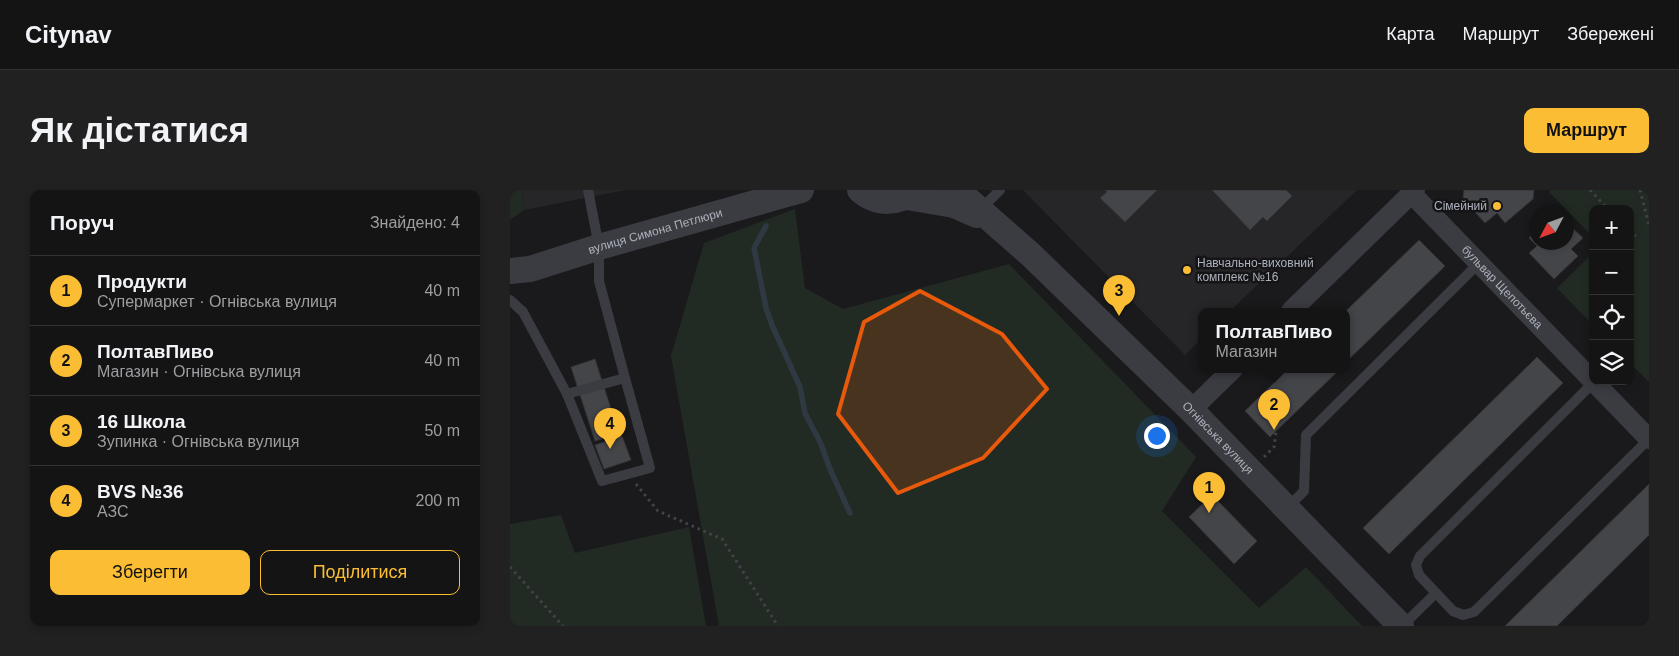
<!DOCTYPE html>
<html lang="uk">
<meta charset="utf-8">
<style>
:root{--surface:#141415;--page:#212122;--text:#f1f3f6;--muted:#9d9ea0;--line:#333334;--accent:#fbbd33}
body{margin:0;font-family:Helvetica,sans-serif;background:var(--page);color:var(--text)}
.controls{position:absolute;right:15px;top:15px;display:grid;overflow:hidden;border-radius:10px;box-shadow:0 2px 8px #0003}
.controls button{width:45px;height:45px;display:grid;place-items:center;padding:0;border:0;border-bottom:1px solid var(--line);background:var(--surface);color:var(--text);font:25px sans-serif}
.compass{position:absolute;left:1019px;top:15px;width:45px;height:45px;border-radius:50%;background:var(--surface);box-shadow:0 2px 8px #0003;rotate:229deg}
.you{position:absolute;left:646px;top:245px;width:18px;height:18px;margin:-12px;border:4px solid #fff;border-radius:50%;background:#1a73e8;box-shadow:0 0 0 8px #1a73e833}
.badge{display:grid;place-items:center;width:32px;height:32px;border-radius:50%;background:var(--accent);color:#111;font-size:16px;font-weight:700}
.pin{position:absolute;translate:-50% -41px;filter:drop-shadow(0 1px 2px #0008)}
.pin::after{content:'';position:absolute;top:26px;width:18px;height:15px;background:inherit;clip-path:polygon(0 0,100% 0,50% 100%)}
.popup{position:absolute;left:688px;top:118px;width:152px;height:65px;box-sizing:border-box;display:grid;place-content:center;border-radius:10px;background:var(--surface);filter:drop-shadow(0 1px 4px #0005);font-size:16px;white-space:nowrap;color:var(--muted)}
.popup b{font-size:19px;color:var(--text)}
.popup::after{content:'';position:absolute;left:50%;top:100%;margin-left:-10px;border:10px solid transparent;border-top-color:var(--surface)}
.list{margin:0;padding:0;list-style:none}
h2{display:flex;justify-content:space-between;align-items:center;height:65px;margin:0;padding:0 20px;font-size:21px}
h2 small{font-size:16px;font-weight:400;color:var(--muted)}
.list li{display:grid;grid-template-columns:32px 1fr auto;gap:15px;align-items:center;box-sizing:border-box;height:70px;padding:0 20px;border-top:1px solid var(--line)}
.list b{display:block;font-size:19px;white-space:nowrap}
.list p{margin:0;font-size:16px;white-space:nowrap;color:var(--muted)}
.list em{font-size:16px;font-style:normal;color:var(--muted)}
.actions{display:flex;gap:10px;padding:15px 20px}
.actions a{flex:1;padding:11px 0;border:1px solid var(--accent);border-radius:10px;text-align:center;font-size:18px;color:var(--accent)}
.actions .main{background:var(--accent);color:#111}
.icon{flex:none;width:28px;height:28px;fill:none;stroke:currentColor;stroke-width:2;stroke-linecap:round;stroke-linejoin:round}
.map{position:relative;flex:none;width:1139px;height:436px;overflow:hidden;border-radius:10px}
header{display:flex;align-items:center;gap:30px;box-sizing:border-box;height:70px;padding:0 25px;background:var(--surface);border-bottom:1px solid var(--line)}
header strong{font-size:24px}
nav{display:flex;gap:28px;margin-inline-start:auto;font-size:18px}
.intro{display:flex;align-items:center;justify-content:space-between;box-sizing:border-box;height:120px;padding:0 30px}
h1{margin:0;font-size:35px}
.button{padding:12px 22px;border-radius:10px;background:var(--accent);color:#111;font-size:18px;font-weight:700}
main{display:flex;gap:30px;padding:0 30px}
aside{flex:1;background:var(--surface);border-radius:10px;box-shadow:0 2px 8px #0003}
.map>svg:first-child{display:block}
.built{fill:#262629}
.green{fill:#212b23}
.lines{fill:none;stroke-linecap:round;stroke-linejoin:round}
.stream{stroke:#2f3942;stroke-width:5.5}
.building{fill:#444549;stroke:#343438}
.path{stroke:#414349;stroke-width:3;stroke-dasharray:2.5 4;stroke-linecap:butt}
.service{stroke:#3b3c42;stroke-width:10}
.minor{stroke:#3b3c42;stroke-width:20}
.tertiary{stroke:#3b3c42;stroke-width:26}
.marked{fill:#e8590c;fill-opacity:0.2;stroke:#e8590c;stroke-width:4;stroke-linejoin:round}
.poi-dot{fill:#fbbd33;stroke:#151517;stroke-width:2}
.labels{text-anchor:middle;stroke-width:5;stroke-linejoin:round;paint-order:stroke}
.poi-label{font-size:12px;fill:#acb1bc;stroke:#151517;text-anchor:end}
.street-label{font-size:12px;fill:#acb1bc;stroke:#151517}
</style>
<header>
<strong>Citynav</strong>
<nav><a>Карта</a><a>Маршрут</a><a>Збережені</a></nav>
</header>
<div class="intro"><h1>Як дістатися</h1><a class="button">Маршрут</a></div>
<main>
<aside>
<h2>Поруч<small>Знайдено: 4</small></h2>
<ul class="list">
<li><span class="badge">1</span><div><b>Продукти</b><p>Супермаркет · Огнівська вулиця</p></div><em>40 m</em></li>
<li><span class="badge">2</span><div><b>ПолтавПиво</b><p>Магазин · Огнівська вулиця</p></div><em>40 m</em></li>
<li><span class="badge">3</span><div><b>16 Школа</b><p>Зупинка · Огнівська вулиця</p></div><em>50 m</em></li>
<li><span class="badge">4</span><div><b>BVS №36</b><p>АЗС</p></div><em>200 m</em></li>
</ul>
<div class="actions"><a class="main">Зберегти</a><a>Поділитися</a></div>
</aside>
<div class="map">
<svg width="1139" height="436" viewBox="0 0 1139 436">
<rect width="100%" height="100%" fill="#1a1a1c"/>
<!-- built -->
<g class="built">
<path d="M12 0H116L14 20Z"/>
<path d="M513 0H847L720 121H692L691 149 675 165Z"/>
</g>
<!-- green -->
<g class="green">
<path d="M0 0H12L14 20 0 30Z"/>
<path d="M1041 0H1139V192L1120 173V19H1083V47L1039 2Z"/>
<path d="M285 19 295 98 333 119 499 74 686 267 652 321 749 418 796 377 852 436H209L161 166 194 53Z"/>
<path d="M1083 63V135L1047 98Z"/>
<path d="M51 325 65 363 179 337 196 436H0V334Z"/>
</g>
<g class="lines">
<!-- stream -->
<path class="stream" d="M256 36 244 58 256 118 262 135 290 197 295 223 311 254 320 279 340 323"/>
</g>
<!-- building -->
<g class="building">
<path d="M595 0H647L615 32 590 8 597 2Z"/>
<path d="M702 0H776L782 6 757 31 753 27 740 40Z"/>
<path d="M954 0H1024L1023 9 995 33 987 23 975 33 953 9Z"/>
<path d="M1056 32 1073 48 1061 59 1068 66 1044 89 1019 63 1027 56 1019 48 1026 41V52H1056Z"/>
<path d="M909 50 935 76 836 172V121Z"/>
<path d="M1027 167 1053 193 879 364 853 338Z"/>
<path d="M85 169 109 244 85 251 61 177Z"/>
<path d="M778 179H830L760 247 735 221Z"/>
<path d="M112 246 121 270 94 279 85 255Z"/>
<path d="M1139 294V345L1047 436H995Z"/>
<path d="M702 305 747 351 724 374 679 327Z"/>
</g>
<g class="lines">
<!-- path -->
<g class="path">
<path d="M1080 0 1098 19"/>
<path d="M1130 0 1139 35"/>
<path d="M1120 41 1126 46"/>
<path d="M754 267 764 257 766 242"/>
<path d="M126 294 148 321 212 349 268 436"/>
<path d="M0 377 53 436"/>
</g>
<!-- service -->
<g class="service">
<path d="M471 19 490 0"/>
<path d="M0 110 13 122 57 204 115 188 89 91V57L78 0"/>
<path d="M1084 192 910 366 906 375 909 385 943 421 953 425 964 422 1139 249"/>
<path d="M57 204 92 291 140 278 115 188"/>
<path d="M777 318 794 301 796 245 969 73"/>
<path d="M892 436 926 403"/>
</g>
<!-- minor -->
<g class="minor">
<path id="s1" d="M901 3 1083 191"/>
<path d="M781 121 905 0"/>
<path d="M1083 191 1139 249"/>
<path d="M681 220 723 179"/>
</g>
<!-- tertiary -->
<g class="tertiary">
<path d="M350 0C367 15 389 14 405 0"/>
<path id="s2" d="M447 0 520 64 681 220 891 436"/>
<path d="M397 7 444 15 467 25"/>
<path id="s3" d="M0 81 20 79 89 57 291 0"/>
</g>
</g>
<!-- marked area -->
<path class="marked" d="M410 101 492 144 537 199 473 268 388 303 328 224 354 132Z"/>
<!-- markers -->
<g class="poi-dot">
<circle cx="987" cy="16" r="5"/>
<circle cx="677" cy="80" r="5"/>
</g>
<g class="labels">
<!-- poi labels -->
<g class="poi-label">
<text x="977" y="20">Сімейний</text>
<text x="687" y="77" text-anchor="start">Навчально-виховний<tspan x="687" dy="14">комплекс №16</tspan></text>
</g>
<!-- street labels -->
<g class="street-label">
<text dy="4" stroke="none"><textPath href="#s3" startOffset="151">вулиця Симона Петлюри</textPath></text>
<text dy="4" stroke="none"><textPath href="#s1" startOffset="131">бульвар Щепотьєва</textPath></text>
<text dy="4" stroke="none"><textPath href="#s2" startOffset="360">Огнівська вулиця</textPath></text>
</g>
</g>
</svg>
<div class="controls">
<button>+</button>
<button>−</button>
<button><svg class="icon" aria-label="locate" viewBox="0 0 24 24"><circle cx="12" cy="12" r="6"/><path d="M12 2v4M12 18v4M2 12h4M18 12h4"/></svg></button>
<button><svg class="icon" aria-label="layers" viewBox="0 0 24 24"><path d="M12 4l9 5-9 5-9-5zM3 14l9 5 9-5"/></svg></button>
</div>
<svg class="compass" viewBox="-18 -18 36 36"><path d="M0-13l5 13h-10z" fill="#e53935"/><path d="M0 13l5-13h-10z" fill="#9d9ea0"/></svg>
<div class="you"></div>
<div class="pin badge" style="left:699px;top:323px">1</div>
<div class="pin badge" style="left:764px;top:240px">2</div>
<div class="popup"><b>ПолтавПиво</b>Магазин</div>
<div class="pin badge" style="left:609px;top:126px">3</div>
<div class="pin badge" style="left:100px;top:259px">4</div>
</div>
</main>
